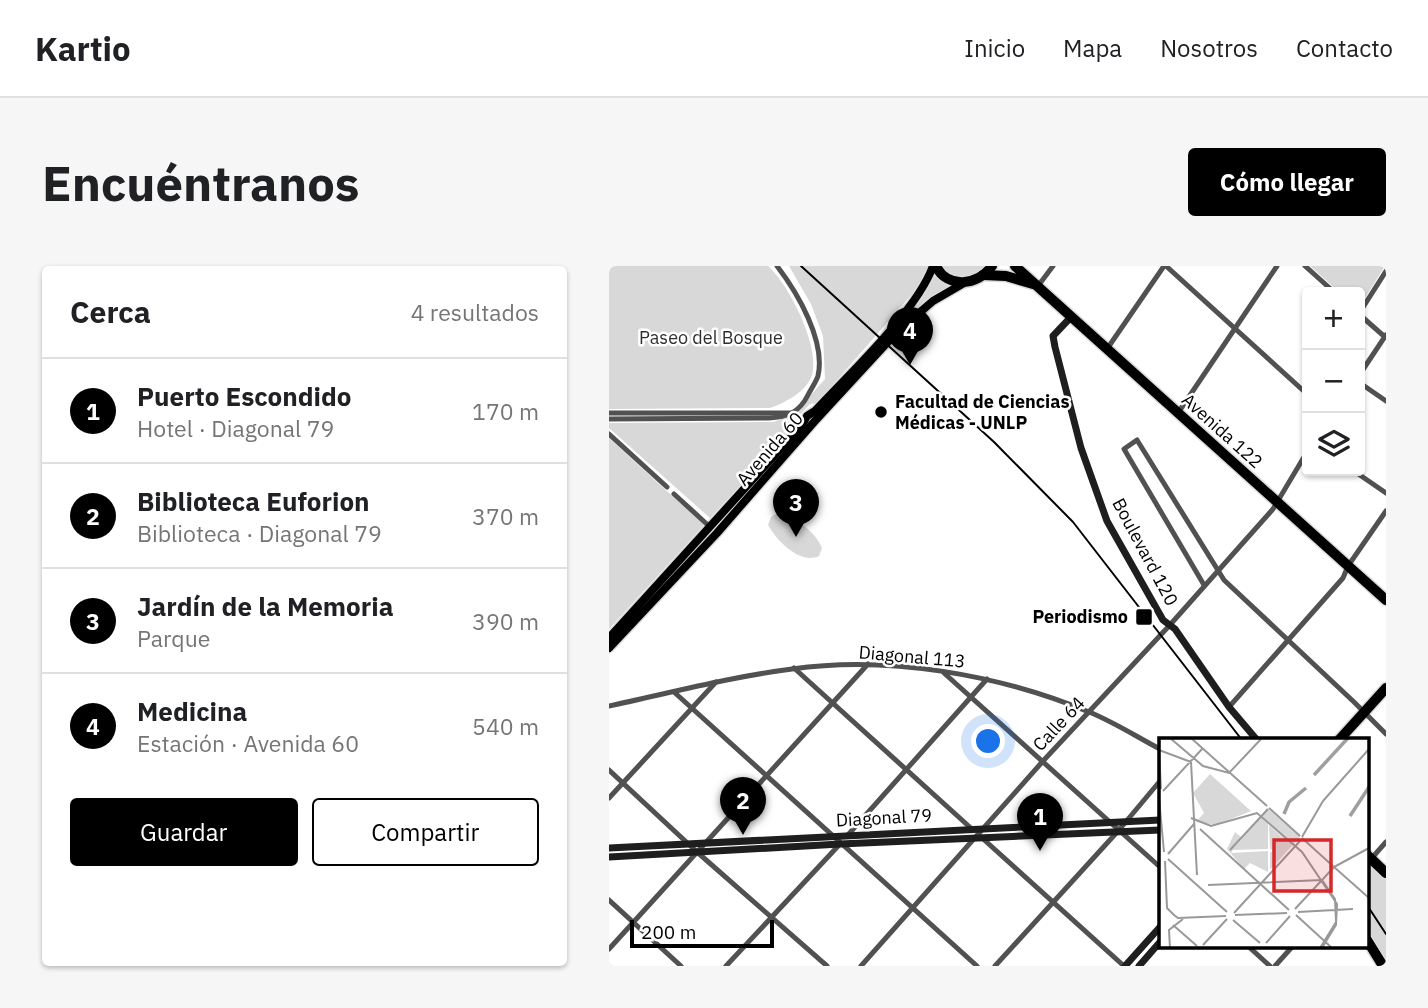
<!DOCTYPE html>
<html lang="es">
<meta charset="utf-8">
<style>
:root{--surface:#fff;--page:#f6f6f6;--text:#202124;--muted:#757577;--line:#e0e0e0;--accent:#000}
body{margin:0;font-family:"IBM Plex Sans",sans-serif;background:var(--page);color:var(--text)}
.controls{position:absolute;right:21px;top:21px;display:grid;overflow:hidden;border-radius:7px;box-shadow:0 2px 5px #0004}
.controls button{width:63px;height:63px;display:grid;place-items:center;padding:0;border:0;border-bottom:2px solid var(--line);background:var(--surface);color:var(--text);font:35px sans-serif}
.scale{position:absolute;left:21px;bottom:18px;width:144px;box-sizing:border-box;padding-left:7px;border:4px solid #000;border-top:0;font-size:19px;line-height:24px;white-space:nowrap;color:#000;-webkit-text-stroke:5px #fff;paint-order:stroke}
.you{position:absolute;left:380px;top:476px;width:24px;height:24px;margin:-18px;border:5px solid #fff;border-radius:50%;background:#1a73e8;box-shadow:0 0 0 10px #1a73e833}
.badge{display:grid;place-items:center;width:46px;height:46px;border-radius:50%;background:var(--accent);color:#fff;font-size:23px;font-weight:700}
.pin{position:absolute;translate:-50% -58px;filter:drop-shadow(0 2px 4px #0008)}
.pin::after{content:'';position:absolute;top:37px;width:24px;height:21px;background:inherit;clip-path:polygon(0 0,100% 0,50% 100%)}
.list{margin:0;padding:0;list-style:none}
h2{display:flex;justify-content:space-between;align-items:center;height:91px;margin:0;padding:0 28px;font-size:30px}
h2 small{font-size:23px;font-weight:400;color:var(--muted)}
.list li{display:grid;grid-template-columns:46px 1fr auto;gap:21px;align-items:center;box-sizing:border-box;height:105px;padding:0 28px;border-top:2px solid var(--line)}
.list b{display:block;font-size:26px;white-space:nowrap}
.list p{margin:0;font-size:23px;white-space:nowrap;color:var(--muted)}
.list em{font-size:23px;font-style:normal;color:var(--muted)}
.actions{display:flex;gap:14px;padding:21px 28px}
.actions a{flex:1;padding:16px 0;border:2px solid var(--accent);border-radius:7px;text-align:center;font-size:24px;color:var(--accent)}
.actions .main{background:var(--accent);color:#fff}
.icon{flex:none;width:38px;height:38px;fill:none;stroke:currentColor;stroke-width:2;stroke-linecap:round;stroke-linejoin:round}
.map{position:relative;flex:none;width:777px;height:700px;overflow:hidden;border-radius:7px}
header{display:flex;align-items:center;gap:42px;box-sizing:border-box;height:98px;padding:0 35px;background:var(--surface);border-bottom:2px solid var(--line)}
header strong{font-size:33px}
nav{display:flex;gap:38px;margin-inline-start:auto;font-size:24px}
.intro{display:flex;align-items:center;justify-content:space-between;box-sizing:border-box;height:168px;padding:0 42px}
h1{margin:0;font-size:49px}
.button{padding:18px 32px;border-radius:7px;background:var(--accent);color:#fff;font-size:24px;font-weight:700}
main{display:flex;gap:42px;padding:0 42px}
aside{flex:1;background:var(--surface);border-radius:7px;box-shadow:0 2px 5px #0004}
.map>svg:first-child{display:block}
.green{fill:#d8d8d8}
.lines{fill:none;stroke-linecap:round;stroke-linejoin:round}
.primary-casing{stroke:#dbdbdb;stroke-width:11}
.highway-casing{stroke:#dbdbdb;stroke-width:13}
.street{stroke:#515151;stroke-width:5}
.secondary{stroke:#1e1e1e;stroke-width:7}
.primary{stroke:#000;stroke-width:8}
.highway{stroke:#000;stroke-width:10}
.tram{stroke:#000;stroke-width:2}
.poi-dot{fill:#000;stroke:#fff;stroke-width:2.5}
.labels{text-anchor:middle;stroke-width:5;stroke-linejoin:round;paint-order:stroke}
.park-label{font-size:18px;fill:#2f2f2f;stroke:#fff}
.poi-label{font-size:18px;font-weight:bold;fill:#000;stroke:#fff;text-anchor:start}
.street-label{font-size:18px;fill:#000;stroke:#fff}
.inset-river{fill:none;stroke:#9f9f9f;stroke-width:3.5}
.inset-road{fill:none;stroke:#999;stroke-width:2}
.view{fill:#d62828;fill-opacity:0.15;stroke:#d62828;stroke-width:3.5}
.inset-edge{fill:none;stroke:#000;stroke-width:3.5}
</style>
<header>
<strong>Kartio</strong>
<nav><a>Inicio</a><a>Mapa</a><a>Nosotros</a><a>Contacto</a></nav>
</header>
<div class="intro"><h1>Encuéntranos</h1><a class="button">Cómo llegar</a></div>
<main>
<aside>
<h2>Cerca<small>4 resultados</small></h2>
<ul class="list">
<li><span class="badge">1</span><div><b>Puerto Escondido</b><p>Hotel · Diagonal 79</p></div><em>170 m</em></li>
<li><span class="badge">2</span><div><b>Biblioteca Euforion</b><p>Biblioteca · Diagonal 79</p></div><em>370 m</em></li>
<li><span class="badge">3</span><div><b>Jardín de la Memoria</b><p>Parque</p></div><em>390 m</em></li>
<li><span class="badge">4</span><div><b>Medicina</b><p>Estación · Avenida 60</p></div><em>540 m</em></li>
</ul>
<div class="actions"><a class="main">Guardar</a><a>Compartir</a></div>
</aside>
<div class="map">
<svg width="777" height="700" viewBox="0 0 777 700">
<rect width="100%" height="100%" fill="#fff"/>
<!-- green -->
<g class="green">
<path d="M0 0H159C180 19 211 80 203 109 198 125 176 137 161 142L0 143Z"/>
<path d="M180 0H319L311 19 208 137 201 138 182 158V164L101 252 0 162V157L164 156 184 149 216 113 214 70 202 38Z"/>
<path d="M333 0H378C365 10 343 19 333 0Z"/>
<path d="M701 0H776L751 40V26H730Z"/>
<path d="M325 6 331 14 342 19 308 41 278 72Z"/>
<path d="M0 172 95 259 0 363Z"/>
<path d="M170 246C186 250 207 267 213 282L210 290C191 299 168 275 159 259L162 251Z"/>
<path d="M758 594 777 612V698L758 669Z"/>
</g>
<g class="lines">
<defs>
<g id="primary">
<path d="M0 372 193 159 198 150 206 145C240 108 308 45 324 0"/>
<path d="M0 382 108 267 205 156 288 66 324 35 355 17"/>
</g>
<g id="highway">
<path d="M327 0C338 23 369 20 383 0"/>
<path d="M406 0 777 334"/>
<path d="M374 9 397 10 424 18"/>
<path d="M730 474 777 422"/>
<path d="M758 589 777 607"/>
<path d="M758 674 774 700"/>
</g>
</defs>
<!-- primary casing -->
<use href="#primary" class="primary-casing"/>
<!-- highway casing -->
<use href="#highway" class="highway-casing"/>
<!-- street -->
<g class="street">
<path d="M557 0 698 128"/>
<path d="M696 0 725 26"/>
<path d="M429 20 444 0"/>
<path d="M751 46 777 5"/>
<path d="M751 49 776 71"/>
<path d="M498 83 555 0"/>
<path d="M751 108 777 69"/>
<path d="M751 117 777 135"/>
<path d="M0 147H182"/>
<path d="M569 147 668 0"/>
<path d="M0 153 160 152C178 151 190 147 199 129 202 123 207 116 209 110 217 75 188 26 168 0"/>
<path d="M0 168 58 221"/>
<path d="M745 205 777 227"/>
<path d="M65 228 101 261"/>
<path d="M595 319 515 183 528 174 615 314 745 436 777 468"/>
<path d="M185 402 364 564"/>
<path d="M335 407 551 601"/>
<path d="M65 426 368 700"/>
<path d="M0 440C61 427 121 411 183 403 279 389 391 409 480 446 505 456 528 471 551 483"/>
<path d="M620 441 734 312 739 300 777 245"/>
<path d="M0 504 88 586 218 700"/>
<path d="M0 532 107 416"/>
<path d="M238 570 378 413"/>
<path d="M372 571 515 700"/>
<path d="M762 593 777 576"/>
<path d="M0 634 72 700"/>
<path d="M640 681 661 700"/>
<path d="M0 683 259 398"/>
<path d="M117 700 231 578"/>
<path d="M252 700 434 495 560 360 664 243 698 186"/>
<path d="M386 700 510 564 551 515"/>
<path d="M666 700 683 681"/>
</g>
<!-- secondary -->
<g class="secondary">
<path d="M462 51 444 70 446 81 472 182 498 255 554 354 566 363 620 441 648 474"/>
<path d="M0 582 551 554"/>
<path d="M0 591 231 578 551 564"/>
<path d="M516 700 551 661"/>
<path d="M530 700 551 676"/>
</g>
<!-- primary -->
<use href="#primary" class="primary"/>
<!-- highway -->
<use href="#highway" class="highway"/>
<!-- tram -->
<g class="tram">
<path d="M192 0 385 176 464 256 633 474"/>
<path d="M758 639 777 668"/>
</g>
</g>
<!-- markers -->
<g class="poi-dot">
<circle cx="272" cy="146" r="7"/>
<rect x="526" y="342" width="18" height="18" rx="3.5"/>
</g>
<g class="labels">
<!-- park labels -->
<g class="park-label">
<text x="102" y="78">Paseo del Bosque</text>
</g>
<!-- poi labels -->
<g class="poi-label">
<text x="286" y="142">Facultad de Ciencias<tspan x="286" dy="21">Médicas - UNLP</tspan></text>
<text x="519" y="357" text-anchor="end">Periodismo</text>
</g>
<!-- street labels -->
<g class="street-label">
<text transform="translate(613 165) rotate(42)" y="6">Avenida 122</text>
<text transform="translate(161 183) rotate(-49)" y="6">Avenida 60</text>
<text transform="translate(536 286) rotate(62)" y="6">Boulevard 120</text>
<text transform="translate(303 391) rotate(5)" y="6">Diagonal 113</text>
<text transform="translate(450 458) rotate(-47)" y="6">Calle 64</text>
<text transform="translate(275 552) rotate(-3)" y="6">Diagonal 79</text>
</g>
</g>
<!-- overview -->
<g transform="translate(550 472)">
<rect width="210" height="210" fill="#fff"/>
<path d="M51 36 92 73 57 87 37 84 45 75 34 55ZM109 71 141 99 111 132V114L115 113 111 111 110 87 131 107 102 78ZM102 79 109 86V111L73 112ZM76 94 82 99 72 115 109 113V134L91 125 85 131 68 111Z" fill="#d8d8d8"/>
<path class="inset-river" d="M155 37 189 0M125 76 130 64 147 50M191 78 210 49"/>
<path class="inset-road" d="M11 0 44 28 70 35 103 0M32 0 108 68M32 24 38 137M2 51 0 12 32 24M4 53 44 10M0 60 5 114M164 63 210 11M110 70 141 98M32 80 52 88 98 75 143 114 178 166 177 187 163 210M41 91 130 172M143 99 164 63M143 100 175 129 163 142 176 161 177 184 161 210M210 110 175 129 210 160M71 112 109 71M9 116 35 86M9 121 68 174M6 123 8 170 15 177 19 180 67 178M49 147 163 142M136 171 163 142M139 174 194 171M75 175 141 103M76 177 128 175M137 177 173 210M74 182 101 205M14 187 38 208M107 205 131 178M44 207 68 181M11 210 10 192 24 181"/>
<path class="view" d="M115 102H172V153H115Z"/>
<rect width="210" height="210" class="inset-edge"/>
</g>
</svg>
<div class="controls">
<button>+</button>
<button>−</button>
<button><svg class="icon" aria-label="layers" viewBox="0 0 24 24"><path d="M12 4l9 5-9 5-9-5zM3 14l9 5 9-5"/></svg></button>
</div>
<div class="scale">200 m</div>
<div class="you"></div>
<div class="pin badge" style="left:431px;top:585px">1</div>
<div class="pin badge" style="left:134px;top:569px">2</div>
<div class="pin badge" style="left:187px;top:271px">3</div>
<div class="pin badge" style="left:301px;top:99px">4</div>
</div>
</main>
